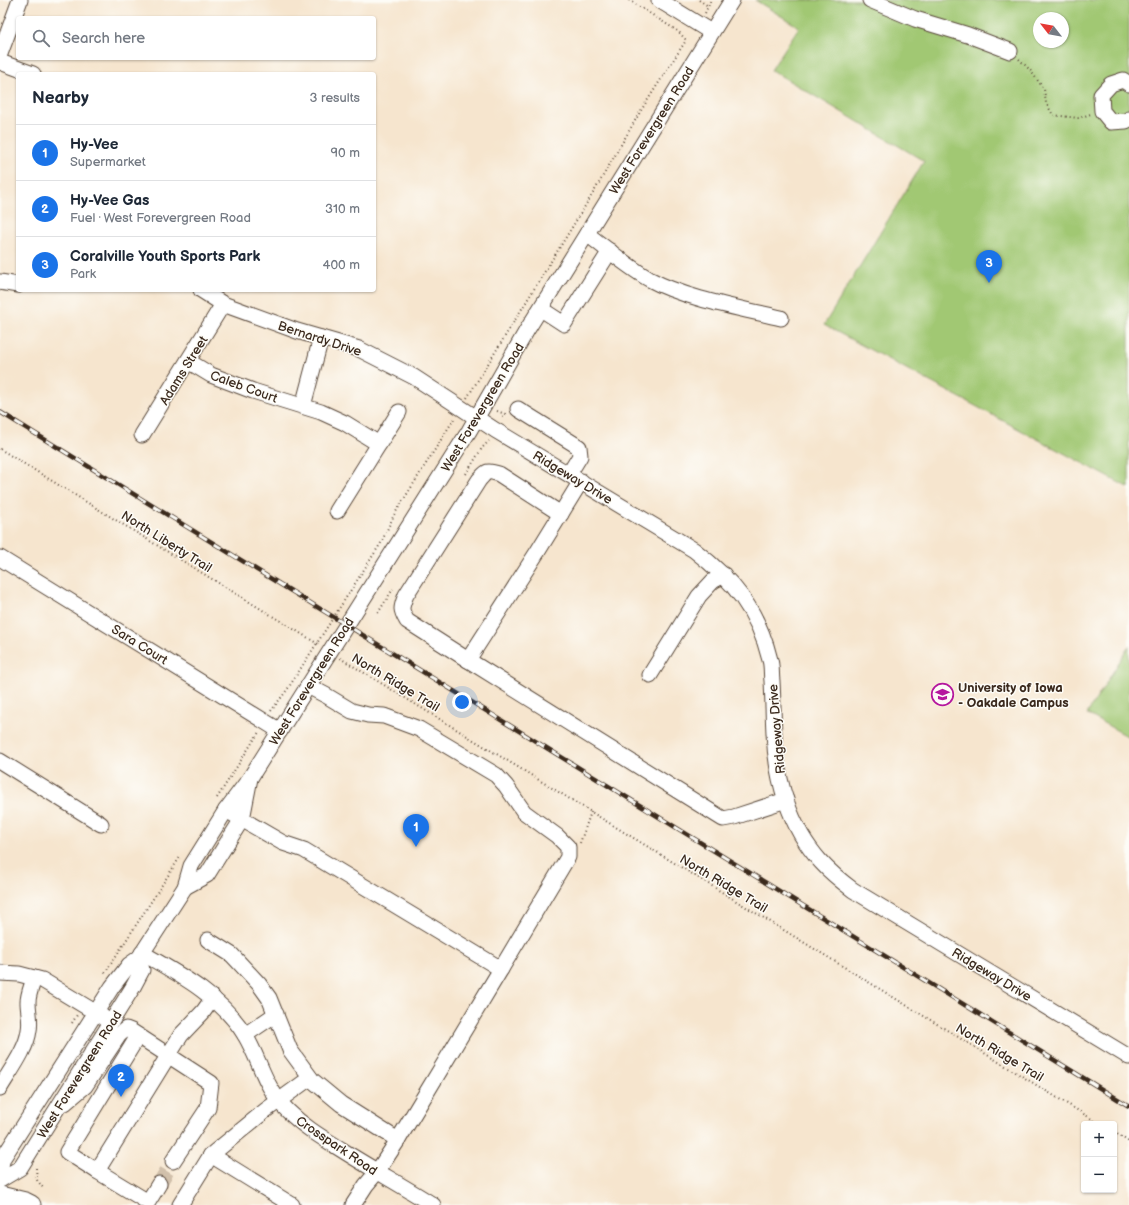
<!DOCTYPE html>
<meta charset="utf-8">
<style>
:root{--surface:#fff;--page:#f2f2f3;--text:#1f2937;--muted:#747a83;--line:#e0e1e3;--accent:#1a73e8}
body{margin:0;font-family:"Balsamiq Sans",sans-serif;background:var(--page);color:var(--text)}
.controls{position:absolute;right:12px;bottom:12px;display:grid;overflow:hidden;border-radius:4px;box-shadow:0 1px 3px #0004}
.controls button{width:36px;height:36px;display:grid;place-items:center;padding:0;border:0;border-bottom:1px solid var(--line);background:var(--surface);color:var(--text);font:20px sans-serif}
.compass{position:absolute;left:1033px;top:12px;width:36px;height:36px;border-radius:50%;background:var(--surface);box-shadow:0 1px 3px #0004;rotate:301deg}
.you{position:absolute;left:462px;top:702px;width:14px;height:14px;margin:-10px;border:3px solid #fff;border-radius:50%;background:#1a73e8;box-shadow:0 0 0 6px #1a73e833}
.badge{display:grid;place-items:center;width:26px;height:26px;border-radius:50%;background:var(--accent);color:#fff;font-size:13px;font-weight:700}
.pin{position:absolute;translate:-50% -33px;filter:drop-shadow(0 1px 2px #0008)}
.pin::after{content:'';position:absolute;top:21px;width:14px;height:12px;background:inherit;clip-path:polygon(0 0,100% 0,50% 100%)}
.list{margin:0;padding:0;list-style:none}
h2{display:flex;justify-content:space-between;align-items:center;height:52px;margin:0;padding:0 16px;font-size:17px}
h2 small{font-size:13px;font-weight:400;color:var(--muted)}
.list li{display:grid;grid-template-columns:26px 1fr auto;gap:12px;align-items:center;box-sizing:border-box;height:56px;padding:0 16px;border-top:1px solid var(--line)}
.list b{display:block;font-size:15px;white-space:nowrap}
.list p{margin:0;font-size:13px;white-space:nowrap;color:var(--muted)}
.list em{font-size:13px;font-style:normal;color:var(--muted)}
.icon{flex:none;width:22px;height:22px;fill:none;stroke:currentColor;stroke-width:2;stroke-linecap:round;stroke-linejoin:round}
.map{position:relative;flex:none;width:1129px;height:1205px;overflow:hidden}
.search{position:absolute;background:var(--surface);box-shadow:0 1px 3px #0004;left:16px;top:16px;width:360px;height:44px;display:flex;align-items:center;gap:10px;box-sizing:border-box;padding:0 14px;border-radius:4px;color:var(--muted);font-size:15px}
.panel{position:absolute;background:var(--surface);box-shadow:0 1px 3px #0004;left:16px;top:72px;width:360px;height:220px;border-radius:4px}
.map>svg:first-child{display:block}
.green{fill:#a1c873;stroke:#6e7948;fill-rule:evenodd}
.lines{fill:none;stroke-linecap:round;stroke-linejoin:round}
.minor-tunnel{stroke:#d1c0ab;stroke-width:15;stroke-dasharray:15 8;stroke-linecap:butt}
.minor-casing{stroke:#574638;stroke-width:17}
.major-casing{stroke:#574638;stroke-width:21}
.path{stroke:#574638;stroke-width:2;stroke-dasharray:1 3;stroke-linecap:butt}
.minor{stroke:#fff;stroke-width:15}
.major{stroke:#fff;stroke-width:19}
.rail-casing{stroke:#3b2a1e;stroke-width:4.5}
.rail{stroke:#fdfcf7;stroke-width:3;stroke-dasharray:9;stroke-linecap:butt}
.labels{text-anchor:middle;stroke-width:3;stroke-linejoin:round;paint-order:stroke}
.street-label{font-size:13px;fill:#3b2a1e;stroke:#fdfcf7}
.poi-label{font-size:13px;font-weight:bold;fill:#3b2a1e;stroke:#fdfcf7;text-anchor:start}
</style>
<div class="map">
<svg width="1129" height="1205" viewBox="0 0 1129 1205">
<rect width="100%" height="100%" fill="#fdfcf7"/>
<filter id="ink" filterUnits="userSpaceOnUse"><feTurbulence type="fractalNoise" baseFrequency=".025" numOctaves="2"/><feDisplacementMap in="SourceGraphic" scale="8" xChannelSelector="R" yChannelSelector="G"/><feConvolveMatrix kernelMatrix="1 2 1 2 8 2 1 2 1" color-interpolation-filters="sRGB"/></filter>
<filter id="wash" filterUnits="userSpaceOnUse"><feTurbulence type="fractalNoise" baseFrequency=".012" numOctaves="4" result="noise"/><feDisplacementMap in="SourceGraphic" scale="16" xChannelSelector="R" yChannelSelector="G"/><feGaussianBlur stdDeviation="0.9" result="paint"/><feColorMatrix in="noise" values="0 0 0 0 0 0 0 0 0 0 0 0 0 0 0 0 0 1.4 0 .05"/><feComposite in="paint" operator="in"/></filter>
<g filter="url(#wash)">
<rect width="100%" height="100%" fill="#f6e5ce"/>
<!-- green -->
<g class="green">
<path d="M755 0H1129V488L824 325 924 161 771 70 799 27ZM1039 18H1063V42H1039Z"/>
<path d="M1129 646V737L1087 714Z"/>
</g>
</g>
<g filter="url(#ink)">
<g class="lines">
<!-- minor-tunnel -->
<path class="minor-tunnel" d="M159 1184 173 1161"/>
<defs>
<g id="minor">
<path d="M659 0 711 32"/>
<path d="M870 0 915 19 968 35 1010 51"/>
<path d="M0 54 20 0"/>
<path d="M0 62 33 74"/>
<path d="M1129 84 1123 80 1111 84 1101 95 1102 111 1111 122 1126 121 1129 119"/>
<path d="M587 234C607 249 627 266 649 279 686 299 739 308 781 318"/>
<path d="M0 282 18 285"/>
<path d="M201 290 223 304 297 331 359 349 414 377 495 430 694 550C733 580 758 610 770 660 772 666 771 674 772 681 773 698 773 715 774 733 776 778 789 827 821 862 830 872 841 881 853 890L1129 1057"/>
<path d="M541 309 564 324 610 251"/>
<path d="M188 361 211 375 253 391 321 412 345 423 379 444"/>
<path d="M303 406 321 338"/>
<path d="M518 409 579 447 580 456 569 474"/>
<path d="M142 435 223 304"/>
<path d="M581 481 538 551 468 660 723 819 734 817 786 800"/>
<path d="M337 511 399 412"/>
<path d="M0 558 280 731"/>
<path d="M468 660 407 621C400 609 401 608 406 595L479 480C487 471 487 470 499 474L561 514"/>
<path d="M650 675 699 596 713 581 724 575"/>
<path d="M0 761 101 824"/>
<path d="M250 778 469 431 527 330 732 0"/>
<path d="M250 778 242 819 207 875 185 887 191 866 226 810Z"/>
<path d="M226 810 283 843 304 850 501 969 568 857V847L557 836 524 812 506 786 496 775 419 729 384 716 368 715 352 711 327 696 308 686"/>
<path d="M208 940 232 955 259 984 269 998 290 1050 312 1080 341 1104 398 1140 501 969"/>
<path d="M142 953C179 974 222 997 245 1035 261 1062 264 1087 288 1111 304 1127 323 1138 342 1150 372 1169 403 1186 433 1205"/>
<path d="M139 958 185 887"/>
<path d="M0 973 19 974 42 980 103 1017"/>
<path d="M245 1035 276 1014"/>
<path d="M138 1036 67 1152 97 1171 181 1035 203 1012 213 998"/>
<path d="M0 1088C10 1071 27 1049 29 1030 31 1020 28 1011 28 1002 28 994 32 986 34 978"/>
<path d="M65 1103 85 1086 119 1035 126 1029 131 1031 211 1083 208 1108 173 1161"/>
<path d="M211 1155 292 1205"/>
<path d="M0 1169 3 1158 112 987 129 965 139 958 142 970 133 987 20 1168 0 1180"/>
<path d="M97 1171 148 1202 159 1184"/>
<path d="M180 1205 211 1155 266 1110 310 1078"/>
<path d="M353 1205 366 1185 377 1172 398 1140"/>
</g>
<path id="major" d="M0 1196 25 1202 31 1205"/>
</defs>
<!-- minor casing -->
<use href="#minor" class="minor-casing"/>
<!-- major casing -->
<use href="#major" class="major-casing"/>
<!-- path -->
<g class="path">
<path d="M699 0 708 6"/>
<path d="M705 13 711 0"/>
<path d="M1019 59 1030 70 1044 89 1046 103 1053 115 1078 118 1091 114"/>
<path d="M467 398 595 190 640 112 685 42V39L679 32 629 0"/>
<path d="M497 411 505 414 502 419"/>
<path d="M0 449 318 644"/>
<path d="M466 474 482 448 489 441"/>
<path d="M378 613 393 589"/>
<path d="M340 658 1100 1124"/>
<path d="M271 711 287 690 381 543 394 515 454 419"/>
<path d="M217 798 259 732"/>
<path d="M580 843 591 812"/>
<path d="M105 973 180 857"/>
<path d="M72 1023 77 1015"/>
<path d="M1114 1132 1129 1142"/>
<path d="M36 1168 37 1180 44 1189"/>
</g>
<!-- minor -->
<use href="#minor" class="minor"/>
<!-- major -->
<use href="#major" class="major"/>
<defs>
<path id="rail" d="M0 412 1129 1106"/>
</defs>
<!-- rail casing -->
<use href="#rail" class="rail-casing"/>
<!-- rail -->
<use href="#rail" class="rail"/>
</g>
</g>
<!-- icons -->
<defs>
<symbol id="university-ring" viewBox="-11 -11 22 22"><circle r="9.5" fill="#fdfcf7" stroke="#b5179e" stroke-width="1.5"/><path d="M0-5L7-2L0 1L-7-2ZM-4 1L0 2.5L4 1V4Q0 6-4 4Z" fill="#b5179e"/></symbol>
</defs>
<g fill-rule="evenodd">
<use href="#university-ring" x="930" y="682" width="25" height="25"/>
</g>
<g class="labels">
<!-- street labels -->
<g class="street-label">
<text transform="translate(651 130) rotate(-58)" y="5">West Forevergreen Road</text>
<text transform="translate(320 338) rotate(18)" y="5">Bernardy Drive</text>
<text transform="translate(183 370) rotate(-58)" y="5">Adams Street</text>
<text transform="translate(244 386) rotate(20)" y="5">Caleb Court</text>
<text transform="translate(482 407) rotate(-59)" y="5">West Forevergreen Road</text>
<text transform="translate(573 477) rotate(31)" y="5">Ridgeway Drive</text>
<text transform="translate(167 541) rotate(32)" y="5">North Liberty Trail</text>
<text transform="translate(140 644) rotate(32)" y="5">Sara Court</text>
<text transform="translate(311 681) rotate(-58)" y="5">West Forevergreen Road</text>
<text transform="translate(396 682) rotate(31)" y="5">North Ridge Trail</text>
<text transform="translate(776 729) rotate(-95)" y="5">Ridgeway Drive</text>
<text transform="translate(724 883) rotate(31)" y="5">North Ridge Trail</text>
<text transform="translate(992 974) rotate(31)" y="5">Ridgeway Drive</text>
<text transform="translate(1000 1052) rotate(31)" y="5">North Ridge Trail</text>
<text transform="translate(79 1074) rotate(-58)" y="5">West Forevergreen Road</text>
<text transform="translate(337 1145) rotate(34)" y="5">Crosspark Road</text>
</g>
<!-- poi labels -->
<g class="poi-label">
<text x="958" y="692">University of Iowa<tspan x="958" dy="15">- Oakdale Campus</tspan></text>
</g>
</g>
</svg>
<div class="controls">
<button>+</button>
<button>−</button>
</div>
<svg class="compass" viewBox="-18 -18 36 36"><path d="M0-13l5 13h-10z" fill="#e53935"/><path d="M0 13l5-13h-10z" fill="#747a83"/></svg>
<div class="you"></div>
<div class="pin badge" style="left:416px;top:847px">1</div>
<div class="pin badge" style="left:121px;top:1097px">2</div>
<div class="pin badge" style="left:989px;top:283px">3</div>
<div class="search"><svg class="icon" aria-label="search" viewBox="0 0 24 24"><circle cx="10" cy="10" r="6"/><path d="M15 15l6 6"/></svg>Search here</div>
<section class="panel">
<h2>Nearby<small>3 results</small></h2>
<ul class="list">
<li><span class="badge">1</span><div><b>Hy-Vee</b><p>Supermarket</p></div><em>90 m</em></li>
<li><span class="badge">2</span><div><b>Hy-Vee Gas</b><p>Fuel · West Forevergreen Road</p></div><em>310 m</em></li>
<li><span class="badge">3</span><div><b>Coralville Youth Sports Park</b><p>Park</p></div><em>400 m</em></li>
</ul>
</section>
</div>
